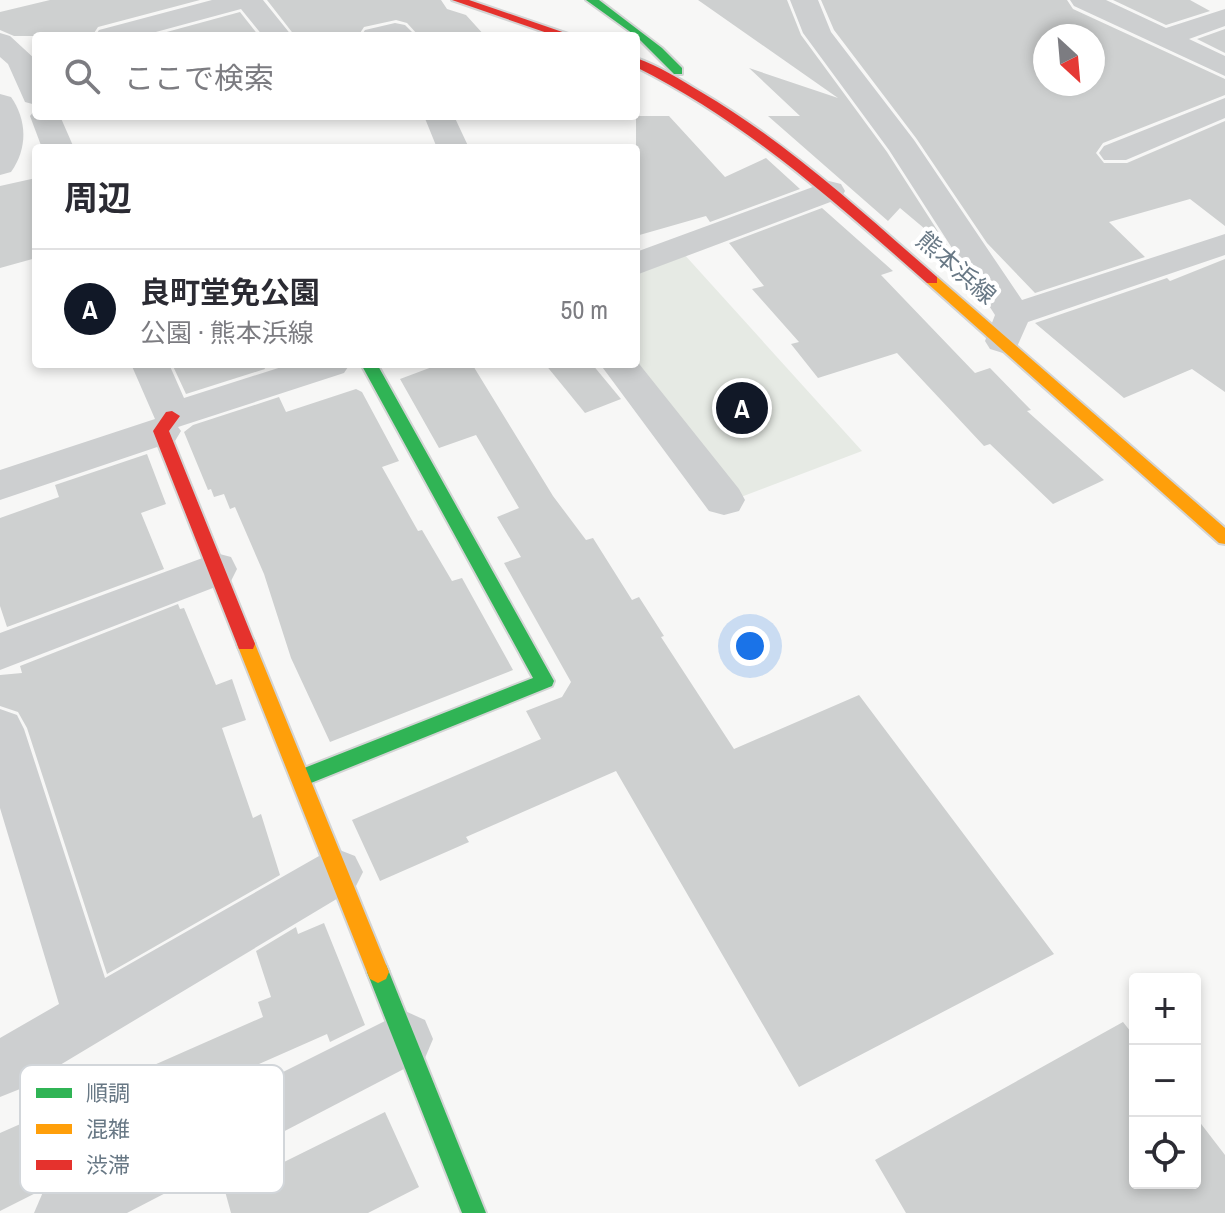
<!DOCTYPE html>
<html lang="ja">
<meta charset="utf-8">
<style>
:root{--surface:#fff;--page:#f7f7f7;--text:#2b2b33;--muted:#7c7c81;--line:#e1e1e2;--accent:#111827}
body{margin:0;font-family:"Archivo Narrow","Noto Sans JP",sans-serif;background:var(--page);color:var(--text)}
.controls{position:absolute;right:24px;bottom:24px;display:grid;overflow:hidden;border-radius:8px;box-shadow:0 4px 12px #0003}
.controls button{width:72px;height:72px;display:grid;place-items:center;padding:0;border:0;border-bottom:2px solid var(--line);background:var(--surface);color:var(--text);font:40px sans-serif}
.compass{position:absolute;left:1033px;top:24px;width:72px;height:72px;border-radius:50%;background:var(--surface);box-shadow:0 4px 12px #0003;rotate:154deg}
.you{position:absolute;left:750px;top:646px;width:28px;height:28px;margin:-20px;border:6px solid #fff;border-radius:50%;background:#1a73e8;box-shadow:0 0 0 12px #1a73e833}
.badge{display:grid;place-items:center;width:52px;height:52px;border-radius:50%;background:var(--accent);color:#fff;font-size:26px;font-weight:700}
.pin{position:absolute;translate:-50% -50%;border:4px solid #fff;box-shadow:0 2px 8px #0006}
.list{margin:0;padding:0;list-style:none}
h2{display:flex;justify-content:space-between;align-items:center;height:104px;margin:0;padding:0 32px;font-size:34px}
h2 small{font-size:26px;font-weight:400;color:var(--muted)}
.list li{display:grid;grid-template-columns:52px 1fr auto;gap:24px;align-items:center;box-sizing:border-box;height:120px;padding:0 32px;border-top:2px solid var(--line)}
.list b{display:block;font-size:30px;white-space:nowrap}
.list p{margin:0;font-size:26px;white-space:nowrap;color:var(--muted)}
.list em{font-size:26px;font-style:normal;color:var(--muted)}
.icon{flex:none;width:44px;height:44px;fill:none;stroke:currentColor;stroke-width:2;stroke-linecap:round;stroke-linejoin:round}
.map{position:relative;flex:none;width:1225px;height:1213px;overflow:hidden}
.search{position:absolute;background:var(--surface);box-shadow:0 4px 12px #0003;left:32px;top:32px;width:608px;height:88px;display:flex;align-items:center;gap:20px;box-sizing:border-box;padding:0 28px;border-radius:8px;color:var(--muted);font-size:30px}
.panel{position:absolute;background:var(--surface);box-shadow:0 4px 12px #0003;left:32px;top:144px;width:608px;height:224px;border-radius:8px}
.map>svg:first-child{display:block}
.green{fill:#e6eae4}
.building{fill:#ced0d0;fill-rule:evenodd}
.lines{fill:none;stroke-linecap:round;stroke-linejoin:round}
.fast-casing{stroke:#d3d4d4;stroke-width:4}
.slow-casing{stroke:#d3d4d4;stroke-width:4}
.jam-casing{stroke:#d3d4d4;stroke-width:4}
.street{fill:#cdcfd0;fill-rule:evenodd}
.fast{fill:#30b455;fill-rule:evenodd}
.slow{fill:#ff9f0a;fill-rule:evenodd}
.jam{fill:#e5322d;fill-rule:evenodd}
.labels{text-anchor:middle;stroke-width:8;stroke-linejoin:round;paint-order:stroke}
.street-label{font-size:24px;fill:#687885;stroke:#fff}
.key{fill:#fff;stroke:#d2d6da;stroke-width:2}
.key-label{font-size:22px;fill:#687885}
</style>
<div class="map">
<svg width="1225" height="1213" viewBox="0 0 1225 1213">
<rect width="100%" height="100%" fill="#f7f7f6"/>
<!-- green -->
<path class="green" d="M683 253 862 451 733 500 636 364V268Z"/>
<!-- building -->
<g class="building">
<path d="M50 0H200L98 27 92 36H14L0 30V12Z"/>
<path d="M267 0H441L447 9 466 15 485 36H419L407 23 396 20 364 27 358 36H295Z"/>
<path d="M698 0H787L801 35 887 152 950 250 900 208 888 221 768 116H800L749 68 838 98Z"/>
<path d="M821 0H1067L1073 9 1225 79V95L1103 143 1096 153 1104 163H1127L1225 121V226L1190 199 1109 222 1145 257 1035 293 987 243 916 138 834 30ZM1045 36H1093V84H1045Z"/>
<path d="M1113 0H1190L1210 11 1166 25Z"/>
<path d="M240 12 259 36H152Z"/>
<path d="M1225 29V53L1197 39Z"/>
<path d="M636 116H669L725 177 766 158 800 189 710 222 706 216 636 236Z"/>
<path d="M36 178V258L0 268V186Z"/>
<path d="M822 208 893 271 881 275 975 373 990 368 1031 410 1027 411 1104 480 1053 504 990 444 984 446 897 353 818 378 791 344 799 342 752 289 764 286 729 243Z"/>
<path d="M1225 259V392L1192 369 1124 398 1035 323 1167 278 1170 281Z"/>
<path d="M172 364H263L265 369 186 394Z"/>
<path d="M440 364H472L553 496 586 540 593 538 632 600 639 597 664 636 661 637 734 749 859 695 1054 954 799 1087 616 771 466 837 469 842 380 881 352 820 541 739 526 711 562 697 571 682 504 563 521 557 497 517 519 508 476 435 439 448 400 379Z"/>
<path d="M545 364H592L621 399 585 413Z"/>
<path d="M356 389 362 392 399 461 382 467 418 531 422 530 452 581 462 578 513 670 330 742 291 658 264 574 235 507 230 509 224 494 214 497 211 489 208 490 184 432 193 425 279 397 286 412Z"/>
<path d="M147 454 166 504 141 513 164 569 7 627 0 606V518L59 497 55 485Z"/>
<path d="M178 604 180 609 184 608 216 685 232 679 246 720 222 728 253 818 261 814 280 875 107 974 27 728 18 712 0 706V675L22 673 20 666Z"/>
<path d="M324 923 365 1025 330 1042 327 1034 259 1064 264 1078 0 1211V1133L263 1017 258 1002 271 997 256 951 296 927 298 934Z"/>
<path d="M1123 1022 1135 1037V1183H1195V1116L1225 1155V1213H906L875 1160Z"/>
<path d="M385 1112 419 1187 368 1213H231L223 1184 281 1159 282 1163Z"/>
</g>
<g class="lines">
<defs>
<g id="fast">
<path d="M586 0H599L662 48 682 68V74H674L636 36Z"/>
<path d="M361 364H377L554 681 552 686 301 787 294 784 291 778 294 772 533 678Z"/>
<path d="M378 961 386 965 389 972 486 1213H462L367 972 370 965Z"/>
</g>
<g id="slow">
<path d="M932 276 937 277 1225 528V544L1219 543 927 283V277Z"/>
<path d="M246 637 253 639 255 644 389 972 386 979 378 983 370 979 367 972 237 644 239 639Z"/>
</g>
<g id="jam">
<path d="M452 0H469L574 36H556Z"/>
<path d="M636 58C659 66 681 80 701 92 788 143 862 212 937 277V283H927C835 202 746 122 636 67Z"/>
<path d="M172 411 180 416 169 431 255 644 253 649H239L237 644 153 431 166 412Z"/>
</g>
</defs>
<!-- fast casing -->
<use href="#fast" class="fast-casing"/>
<!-- slow casing -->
<use href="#slow" class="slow-casing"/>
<!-- jam casing -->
<use href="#jam" class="jam-casing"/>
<!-- street -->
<g class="street">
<path d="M212 0H263L292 36H263L241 9 141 36H95L99 30Z"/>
<path d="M790 0H818L831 32 914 140 1022 300 1225 234V255L1028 322 1016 349 1003 353 990 349 985 341 995 315 889 150 803 33Z"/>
<path d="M1070 0H1106L1166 28 1225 9V26L1189 39 1225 56V76L1074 6Z"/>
<path d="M395 23 405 25 416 36H361L365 30Z"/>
<path d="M0 33 10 36 36 60V105L25 102 8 64 0 57Z"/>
<path d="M0 94 11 97C27 120 28 148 11 172L0 175Z"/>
<path d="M1225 98V118L1126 160H1104L1099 153 1104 146Z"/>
<path d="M36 109V116H60L74 148H42L30 116Z"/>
<path d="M424 116H454L469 148H437Z"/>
<path d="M829 181 841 184 845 191 841 198 636 275V252Z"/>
<path d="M636 360 739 489 745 500 739 511 724 515 709 511 600 364H636Z"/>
<path d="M131 364H169L184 398 291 364H350L344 373 178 427 181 431 175 441 0 500V470L155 419Z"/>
<path d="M216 553 231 557 237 569 231 581 0 670V633Z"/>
<path d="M0 709 17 715 24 729 105 978 319 856 337 849 355 856 363 872 355 888 20 1089 0 1097V1038L59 1004 0 808Z"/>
<path d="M405 1011 425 1020 433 1039 425 1058 127 1213H34L43 1192Z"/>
</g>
<!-- fast -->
<use href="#fast" class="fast"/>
<!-- slow -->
<use href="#slow" class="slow"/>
<!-- jam -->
<use href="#jam" class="jam"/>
</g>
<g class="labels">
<!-- street labels -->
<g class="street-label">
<text transform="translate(956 268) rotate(41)" y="8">熊本浜線</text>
</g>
</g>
<!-- legend -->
<rect x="20" y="1065" width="264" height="128" rx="12" class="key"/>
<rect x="36" y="1088" width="36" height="10" fill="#30b455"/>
<rect x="36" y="1124" width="36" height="10" fill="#ff9f0a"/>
<rect x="36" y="1160" width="36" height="10" fill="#e5322d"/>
<g class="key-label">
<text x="86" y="1101">順調</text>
<text x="86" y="1137">混雑</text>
<text x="86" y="1173">渋滞</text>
</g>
</svg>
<div class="controls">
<button>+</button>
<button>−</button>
<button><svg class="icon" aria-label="locate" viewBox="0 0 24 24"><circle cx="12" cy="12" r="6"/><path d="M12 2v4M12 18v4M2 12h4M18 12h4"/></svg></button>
</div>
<svg class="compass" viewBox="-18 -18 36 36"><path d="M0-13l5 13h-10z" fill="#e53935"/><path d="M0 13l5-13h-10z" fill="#7c7c81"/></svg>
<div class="you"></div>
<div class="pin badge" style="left:742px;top:408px">A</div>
<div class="search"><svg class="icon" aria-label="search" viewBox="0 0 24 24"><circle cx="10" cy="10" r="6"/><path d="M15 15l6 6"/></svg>ここで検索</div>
<section class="panel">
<h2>周辺<small></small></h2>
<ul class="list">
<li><span class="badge">A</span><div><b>良町堂免公園</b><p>公園 · 熊本浜線</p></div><em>50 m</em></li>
</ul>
</section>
</div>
